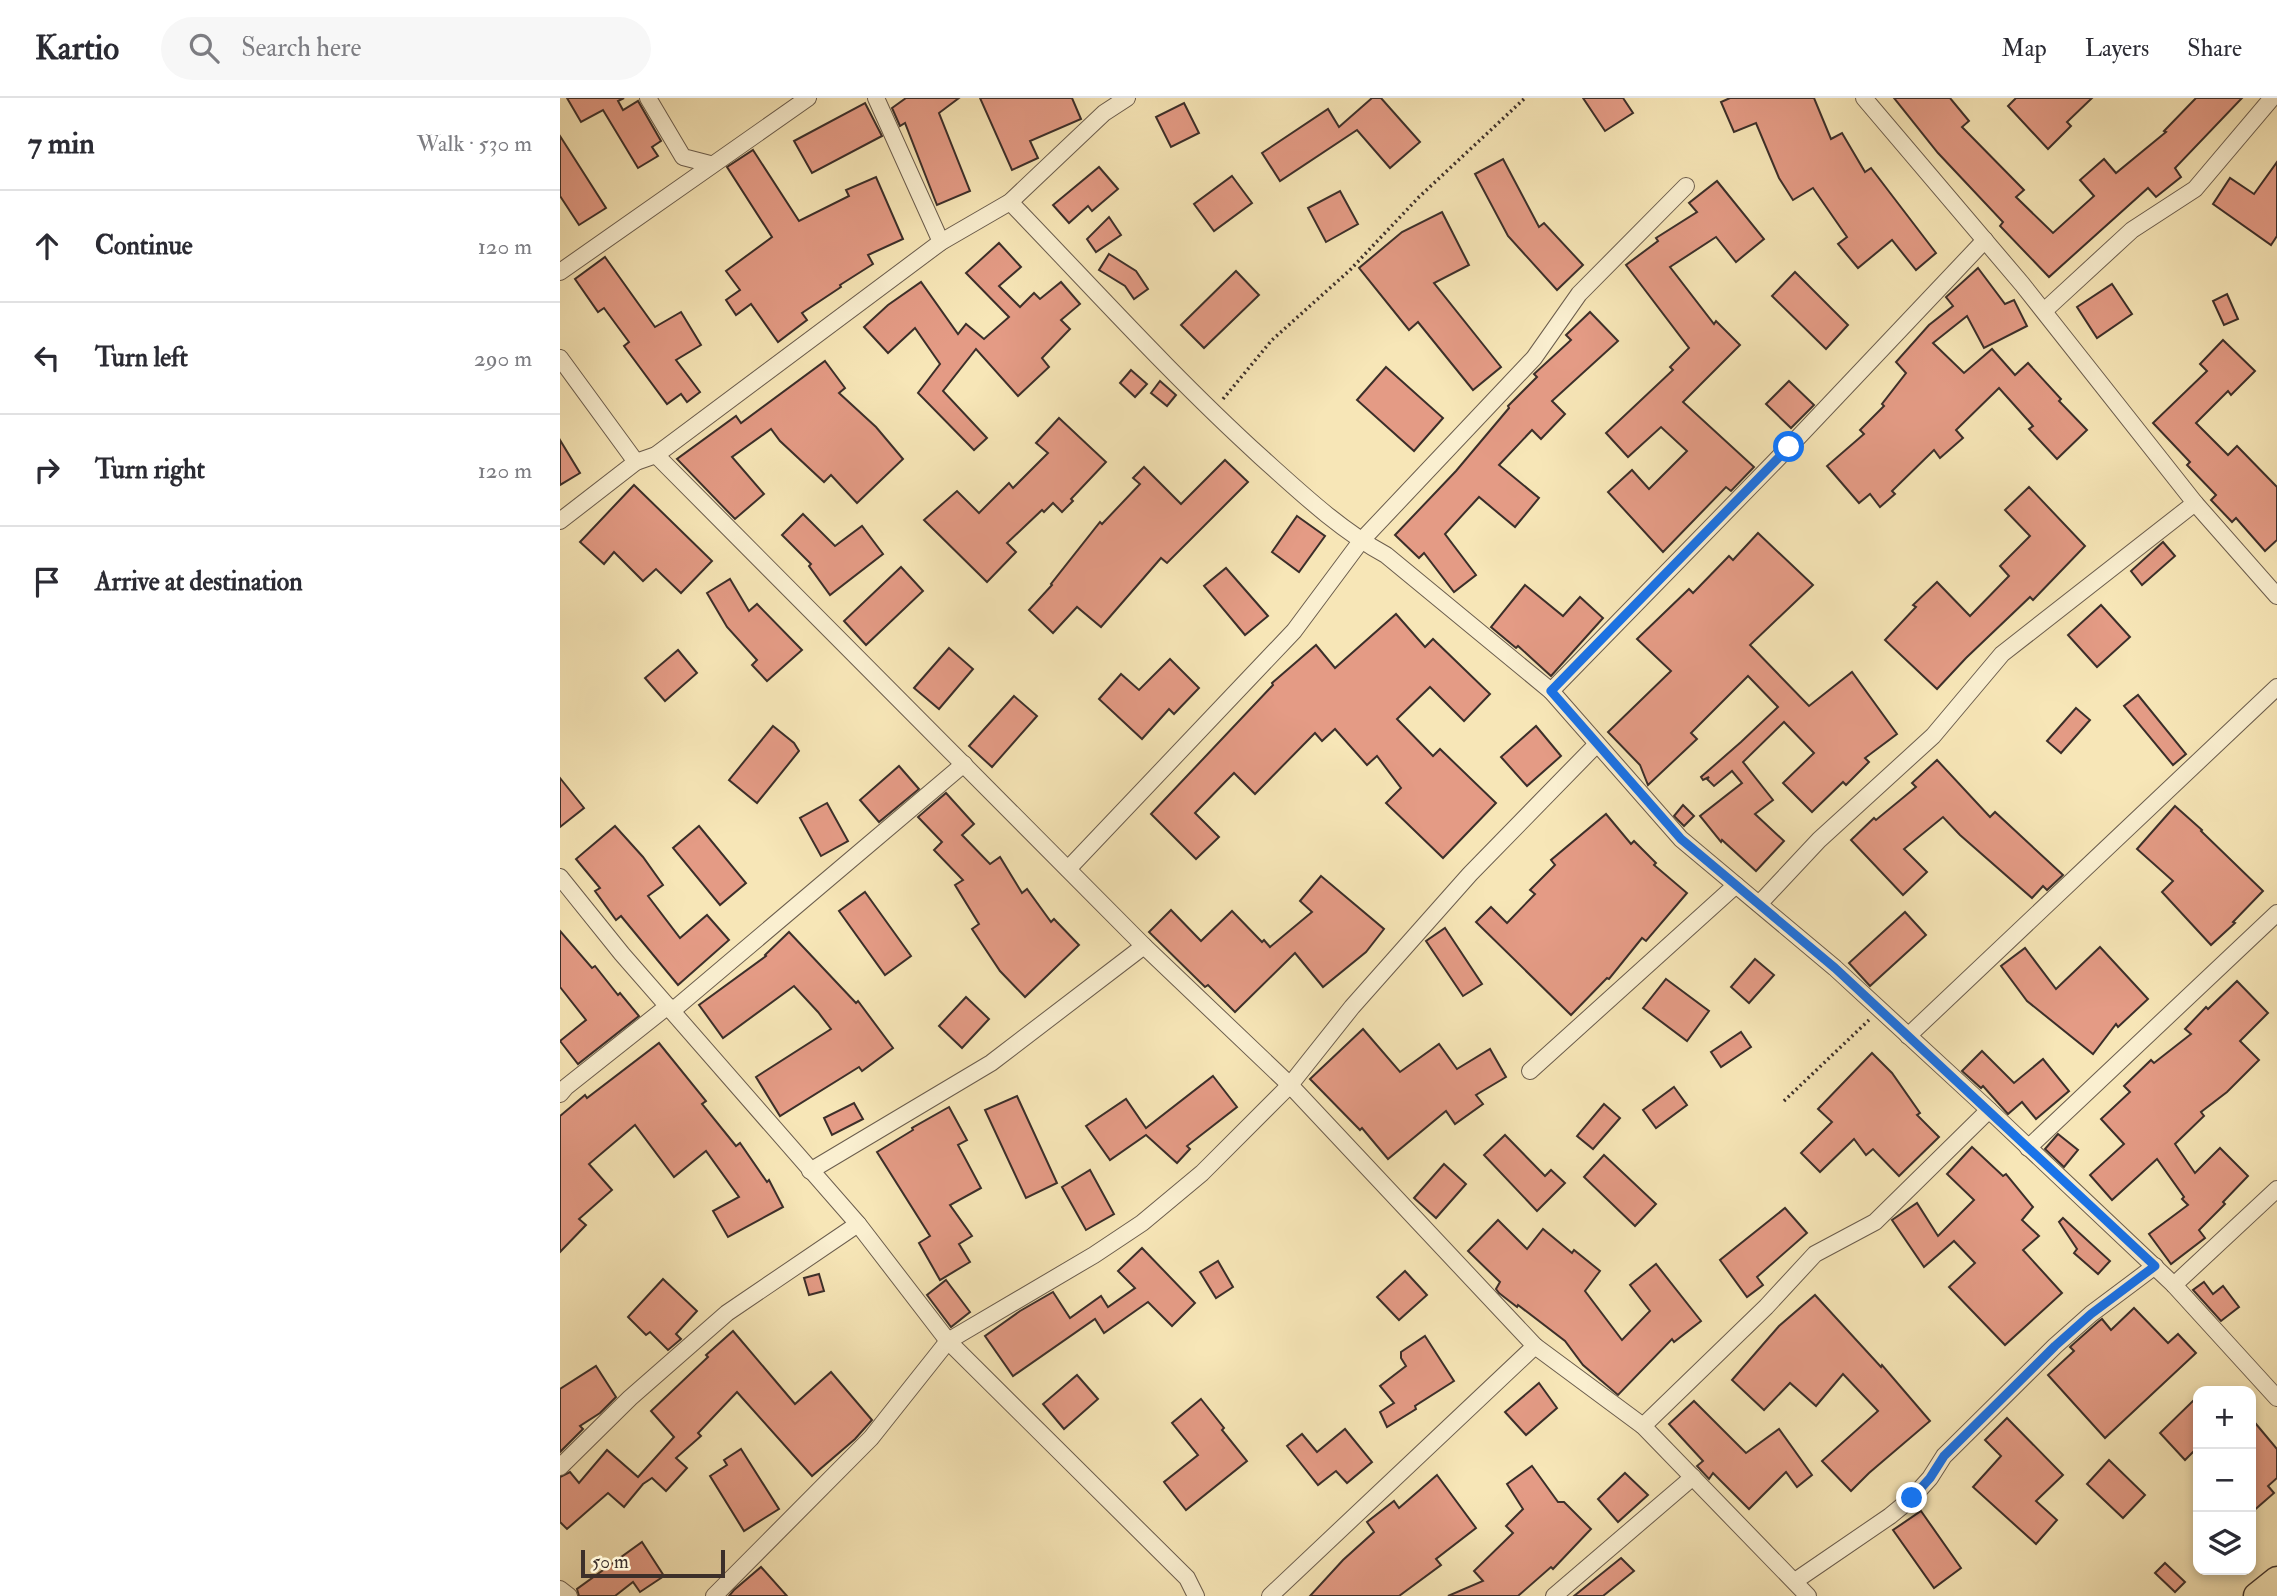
<!DOCTYPE html>
<meta charset="utf-8">
<style>
:root{--surface:#fff;--page:#f7f7f7;--text:#2b2b33;--muted:#7c7c81;--line:#e1e1e2}
body{margin:0;font-family:"IM FELL Double Pica",serif;background:var(--page);color:var(--text)}
.controls{position:absolute;right:21px;bottom:21px;display:grid;overflow:hidden;border-radius:14px;box-shadow:0 4px 10px #0003}
.controls button{width:63px;height:63px;display:grid;place-items:center;padding:0;border:0;border-bottom:2px solid var(--line);background:var(--surface);color:var(--text);font:35px sans-serif}
.scale{position:absolute;left:21px;bottom:18px;width:144px;box-sizing:border-box;padding-left:7px;border:4px solid #3c2f2a;border-top:0;font-size:19px;line-height:24px;white-space:nowrap;color:#3c2f2a;-webkit-text-stroke:5px #faefd0;paint-order:stroke}
.stop{position:absolute;width:21px;height:21px;margin:-16px;border:5px solid #1a73e8;border-radius:50%;background:#fff}
.stop.end{background:#1a73e8;border-color:#fff;box-shadow:0 2px 7px #0008}
.list{margin:0;padding:0;list-style:none}
h2{display:flex;justify-content:space-between;align-items:center;height:91px;margin:0;padding:0 28px;font-size:30px}
h2 small{font-size:23px;font-weight:400;color:var(--muted)}
.list li{display:grid;grid-template-columns:46px 1fr auto;gap:21px;align-items:center;box-sizing:border-box;height:112px;padding:0 28px;border-top:2px solid var(--line)}
.list b{display:block;font-size:26px;white-space:nowrap}
.list em{font-size:23px;font-style:normal;color:var(--muted)}
.icon{flex:none;width:38px;height:38px;fill:none;stroke:currentColor;stroke-width:2;stroke-linecap:round;stroke-linejoin:round}
.map{position:relative;flex:none;width:1717px;height:1498px;overflow:hidden}
header{display:flex;align-items:center;gap:42px;box-sizing:border-box;height:98px;padding:0 35px;background:var(--surface);border-bottom:2px solid var(--line)}
header strong{font-size:33px}
nav{display:flex;gap:38px;margin-inline-start:auto;font-size:24px}
.search{width:490px;height:63px;background:var(--page);display:flex;align-items:center;gap:18px;box-sizing:border-box;padding:0 24px;border-radius:38px;color:var(--muted);font-size:26px}
main{display:flex}
aside{flex:1;background:var(--surface)}
.map>svg:first-child{display:block}
.building{fill:#e49b85;stroke:#3c2f2a;stroke-width:2}
.lines{fill:none;stroke-linecap:round;stroke-linejoin:round}
.minor-casing{stroke:#6b5d4d;stroke-width:18}
.primary-casing{stroke:#3c2f2a;stroke-width:29}
.path{stroke:#3c2f2a;stroke-width:3.5;stroke-dasharray:2 3.5;stroke-linecap:butt}
.minor{stroke:#faefd0;stroke-width:16}
.primary{stroke:#f7e6b7;stroke-width:26}
.route{stroke:#1a73e8;stroke-width:9}
</style>
<header>
<strong>Kartio</strong>
<div class="search"><svg class="icon" aria-label="search" viewBox="0 0 24 24"><circle cx="10" cy="10" r="6"/><path d="M15 15l6 6"/></svg>Search here</div>
<nav><a>Map</a><a>Layers</a><a>Share</a></nav>
</header>
<main>
<aside>
<h2>7 min<small>Walk · 530 m</small></h2>
<ul class="list">
<li><svg class="icon" aria-label="ahead" viewBox="0 0 24 24"><path d="M12 20V5M6 11l6-6 6 6"/></svg><div><b>Continue</b></div><em>120 m</em></li>
<li><svg class="icon" aria-label="left" viewBox="0 0 24 24"><path d="M17 20v-9H6M10 6l-5 5 5 5"/></svg><div><b>Turn left</b></div><em>290 m</em></li>
<li><svg class="icon" aria-label="right" viewBox="0 0 24 24"><path d="M7 20v-9h11M14 6l5 5-5 5"/></svg><div><b>Turn right</b></div><em>120 m</em></li>
<li><svg class="icon" aria-label="arrive" viewBox="0 0 24 24"><path d="M6 21V4h12l-3 4 3 4H6"/></svg><div><b>Arrive at destination</b></div></li>
</ul>
</aside>
<div class="map">
<svg width="1717" height="1498" viewBox="0 0 1717 1498">
<rect width="100%" height="100%" fill="#f7e6b7"/>
<filter id="stains"><feTurbulence type="fractalNoise" baseFrequency=".00286" numOctaves="4"/><feColorMatrix values="0 0 0 0 .2 0 0 0 0 .09 0 0 0 0 .02 0 0 0 .5 -.17"/></filter>
<radialGradient id="worn" r=".72"><stop offset=".6" stop-color="#630" stop-opacity="0"/><stop offset="1" stop-color="#630" stop-opacity=".3"/></radialGradient>
<!-- building -->
<g class="building">
<path d="M7 0H64L58 3 63 12 78 3 101 43 92 49 98 58 78 70 43 12 21 24Z"/>
<path d="M346 0H399L379 15 410 93 377 107 345 25 340 28 332 10Z"/>
<path d="M420 0H512L521 21 470 43 478 60 452 72Z"/>
<path d="M812 0H821L860 44 830 70 797 32 720 83 702 55 768 11 779 29Z"/>
<path d="M1023 0H1063L1073 15 1045 33Z"/>
<path d="M1170 0H1254L1271 41 1282 35 1305 74 1311 70 1376 155 1356 172 1332 142 1298 170 1278 146 1287 139 1253 90 1233 102 1219 80 1196 25 1174 34 1161 4Z"/>
<path d="M1334 0H1390L1409 23 1402 29 1464 92 1456 99 1493 135 1534 98 1520 82 1544 61 1556 75 1606 34 1604 33 1636 0H1682L1615 70 1621 79 1596 99 1588 90 1489 179 1440 128 1443 124 1378 55Z"/>
<path d="M1456 0H1532L1507 24 1511 28 1488 51 1448 8Z"/>
<path d="M305 5 322 38 252 75 234 43Z"/>
<path d="M624 5 639 35 611 49 596 19Z"/>
<path d="M0 38 46 110 19 127 0 98Z"/>
<path d="M193 52 239 123 289 98 286 92 316 79 343 141 308 157 313 166 280 187 281 189 242 215 247 222 218 244 191 206 176 217 166 202 180 192 166 173 212 139 167 69Z"/>
<path d="M943 61 979 129 984 125 1023 167 997 192 948 138 915 76Z"/>
<path d="M1717 64V138L1711 147 1653 106 1670 80 1694 96Z"/>
<path d="M539 69 558 91 532 113 528 108 509 125 493 107Z"/>
<path d="M672 78 692 105 654 133 634 106Z"/>
<path d="M1157 83 1204 141 1176 164 1156 139 1110 169 1154 226 1156 223 1180 247 1123 304 1194 369 1171 393 1166 389 1103 454 1048 394 1072 372 1089 391 1127 353 1101 329 1068 359 1046 335 1113 272 1110 269 1129 250 1066 167 1098 143 1096 140 1137 114 1129 105Z"/>
<path d="M780 93 798 126 766 144 748 110Z"/>
<path d="M882 114 909 167 874 185 941 269 913 292 858 224 849 232 799 170 842 134Z"/>
<path d="M549 119 561 137 536 154 527 141Z"/>
<path d="M439 145 461 169 439 188 460 209 474 195 480 201 501 184 520 206 501 222 510 231 482 260 489 269 458 298 416 251 383 293 427 340 414 352 358 295 380 266 355 230 328 255 304 229 328 207 361 184 398 236 406 226 424 241 449 219 406 175Z"/>
<path d="M549 156 576 173 588 191 574 201 565 188 539 172Z"/>
<path d="M45 159 95 229 121 214 141 247 116 262 140 294 127 304 121 296 107 306 64 248 69 244 44 210 38 214 15 181Z"/>
<path d="M1418 170 1445 206 1454 202 1467 228 1424 250 1407 218 1373 245 1404 275 1432 251 1455 277 1468 265 1501 301 1499 303 1527 332 1497 361 1469 331 1473 328 1439 290 1396 332 1403 340 1380 360 1374 352 1332 393 1335 396 1320 409 1310 396 1299 405 1267 368 1304 336 1300 332 1324 308 1322 306 1346 275 1336 264 1369 227 1393 208 1386 199Z"/>
<path d="M676 173 699 197 644 250 621 227Z"/>
<path d="M1235 174 1288 227 1266 251 1212 198Z"/>
<path d="M1552 186 1572 216 1537 240 1517 209Z"/>
<path d="M1667 196 1678 221 1664 227 1653 203Z"/>
<path d="M1030 214 1058 243 992 303 1005 316 981 341 972 332 939 367 979 400 955 429 919 399 885 436 916 477 894 494 864 455 859 460 835 437 896 373 949 310 948 308 977 279 974 276 1011 242 1006 237Z"/>
<path d="M1663 242 1695 273 1671 297 1668 293 1636 325 1668 357 1677 348 1717 389V442L1705 453 1676 420 1672 424 1651 402 1656 397 1627 367 1630 364 1593 325 1647 273 1640 266Z"/>
<path d="M265 263 285 290 279 295 316 329 343 361 297 405 271 377 264 384 220 343 211 331 172 359 204 396 175 421 117 361 176 318 181 325Z"/>
<path d="M826 269 883 320 854 353 797 302Z"/>
<path d="M571 272 587 286 575 299 560 285Z"/>
<path d="M600 283 616 297 607 308 591 295Z"/>
<path d="M1229 283 1254 307 1231 330 1206 306Z"/>
<path d="M499 320 546 364 511 401 513 403 502 414 493 405 484 414 482 412 447 445 456 454 427 484 364 422 397 393 419 415 449 385 453 390 488 355 476 345Z"/>
<path d="M0 342 20 375 0 387Z"/>
<path d="M665 362 688 384 607 465 601 460 541 529 517 509 493 535 469 512 492 487 491 486 540 424 542 426 580 386 573 380 584 369 621 406Z"/>
<path d="M74 387 152 463 121 495 96 471 83 483 54 454 44 466 20 444Z"/>
<path d="M1469 389 1525 448 1473 502 1470 499 1406 560 1377 591 1325 542 1356 509 1353 507 1377 484 1410 518 1449 478 1440 468 1470 438 1445 412Z"/>
<path d="M243 416 275 448 302 428 323 456 270 497 249 468 251 466 222 437Z"/>
<path d="M737 418 765 438 739 474 712 454Z"/>
<path d="M1198 435 1253 487 1190 547 1249 608 1292 574 1337 636 1305 660 1309 664 1286 687 1283 684 1252 714 1223 685 1254 655 1224 624 1183 664 1213 702 1195 716 1224 743 1196 773 1162 742 1161 744 1140 718 1182 685 1172 673 1154 688 1147 681 1149 679 1143 682 1141 679 1181 644 1218 609 1188 578 1131 635 1137 641 1088 687 1080 667 1048 634 1111 573 1077 541 1129 491 1133 495 1169 458 1173 462Z"/>
<path d="M1603 444 1615 458 1582 487 1571 473Z"/>
<path d="M341 469 363 493 306 547 284 523Z"/>
<path d="M666 470 708 518 685 537 644 488Z"/>
<path d="M170 481 189 513 197 506 242 552 207 583 192 567 197 562 167 529 147 495Z"/>
<path d="M965 487 1003 518 1020 499 1043 520 991 578 958 548 956 550 931 529Z"/>
<path d="M1541 507 1570 539 1537 569 1508 537Z"/>
<path d="M836 516 865 549 873 541 930 596 904 623 870 589 837 621 873 658 880 651 936 705 883 760 826 705 841 690 817 658 807 667 775 631 762 643 755 635 695 696 674 675 635 715 659 739 636 761 591 716 713 587 712 585 756 547 775 570Z"/>
<path d="M389 550 413 571 379 611 354 590Z"/>
<path d="M118 552 137 575 105 603 85 580Z"/>
<path d="M610 561 639 590 614 616 609 611 582 641 539 601 561 576 579 592Z"/>
<path d="M1578 597 1626 656 1613 667 1564 608Z"/>
<path d="M454 598 477 618 432 669 409 648Z"/>
<path d="M1516 610 1530 622 1501 655 1487 643Z"/>
<path d="M213 628 234 645 239 653 197 705 169 682Z"/>
<path d="M976 628 1001 658 967 688 941 659Z"/>
<path d="M1377 662 1430 719 1435 714 1503 777 1487 792 1483 788 1472 800 1400 737 1383 719 1344 751 1367 774 1343 797 1291 742 1314 720 1316 722 1356 689 1352 685Z"/>
<path d="M339 668 359 691 319 724 300 702Z"/>
<path d="M0 680 24 710 0 729Z"/>
<path d="M386 695 414 726 402 737 430 766 440 759 462 795 467 791 491 824 494 821 519 847 465 899 440 873 412 831 419 826 395 787 403 782 374 752 382 744 358 719Z"/>
<path d="M267 705 288 743 261 758 240 720Z"/>
<path d="M1123 707 1134 718 1124 728 1114 718Z"/>
<path d="M1615 708 1642 732 1641 733 1703 793 1673 824 1675 825 1651 847 1602 794 1613 783 1577 751Z"/>
<path d="M1046 716 1071 746 1074 743 1096 765 1094 767 1127 795 1086 843 1082 840 1049 881 1047 880 1011 917 916 824 931 809 947 825 975 796 970 792 995 767 991 762Z"/>
<path d="M55 728 83 759 103 787 88 798 120 840 147 817 169 842 118 887 61 818 56 822 35 793 40 790 16 761Z"/>
<path d="M139 728 186 785 160 807 113 750Z"/>
<path d="M761 778 824 831 806 854 763 889 735 855 675 914 648 887 645 889 589 834 611 812 641 843 672 813 702 844 704 842 710 849 752 814 740 803Z"/>
<path d="M305 794 351 858 325 877 279 813Z"/>
<path d="M1345 814 1366 837 1310 888 1289 865Z"/>
<path d="M885 830 922 886 903 898 866 843Z"/>
<path d="M0 833 32 870 35 868 58 897 60 895 79 918 18 966 0 943 26 922 0 889Z"/>
<path d="M229 834 296 905 298 903 333 950 302 973 299 969 220 1018 196 979 271 931 258 914 234 888 163 940 139 907 206 858 205 857Z"/>
<path d="M1540 849 1588 901 1558 929 1556 926 1533 956 1467 903 1441 868 1465 850 1496 891Z"/>
<path d="M1195 861 1214 877 1189 905 1171 889Z"/>
<path d="M1106 881 1149 913 1127 943 1083 910Z"/>
<path d="M1677 883 1708 915 1680 943 1699 962 1667 994 1641 1014 1644 1018 1615 1046 1635 1075 1660 1050 1688 1078 1663 1104 1665 1106 1639 1132 1645 1140 1611 1166 1589 1136 1628 1107 1622 1101 1624 1099 1597 1061 1552 1102 1530 1077 1564 1046 1541 1021 1570 994 1564 988 1591 962 1594 965 1631 936 1625 931 1646 909 1648 911Z"/>
<path d="M406 899 429 921 402 950 379 928Z"/>
<path d="M803 931 840 974 879 946 897 971 930 951 946 979 916 997 923 1006 895 1026 886 1013 828 1061 802 1030 800 1032 750 981Z"/>
<path d="M1181 934 1191 949 1161 969 1151 954Z"/>
<path d="M99 945 146 1003 142 1006 176 1048 180 1045 207 1084 209 1082 223 1109 168 1139 153 1113 179 1099 146 1053 114 1079 75 1027 29 1066 52 1092 19 1121 26 1127 0 1154V1018L25 997 27 1000Z"/>
<path d="M1422 953 1454 985 1483 961 1509 993 1476 1021 1462 1004 1448 1016 1423 988 1421 990 1402 973Z"/>
<path d="M1312 955 1332 975 1360 1015 1357 1017 1379 1039 1339 1078 1313 1051 1306 1057 1294 1041 1260 1074 1241 1055 1272 1024 1258 1011Z"/>
<path d="M653 978 677 1009 627 1048 630 1051 617 1065 586 1037 550 1062 526 1028 566 1001 586 1030Z"/>
<path d="M1114 989 1127 1007 1096 1030 1083 1012Z"/>
<path d="M457 998 497 1085 466 1100 425 1012Z"/>
<path d="M294 1005 303 1021 272 1037 264 1020Z"/>
<path d="M1044 1006 1060 1020 1033 1051 1017 1038Z"/>
<path d="M389 1009 407 1042 398 1047 421 1090 390 1107 412 1138 399 1146 410 1164 380 1182 359 1145 370 1138 317 1054 353 1032 352 1030Z"/>
<path d="M1498 1036 1518 1052 1504 1069 1485 1051Z"/>
<path d="M945 1037 985 1078 991 1072 1005 1085 977 1113 924 1057Z"/>
<path d="M1412 1049 1443 1078 1446 1076 1473 1109 1462 1122 1479 1138 1463 1152 1502 1195 1445 1247 1389 1189 1415 1165 1394 1143 1364 1169 1332 1122 1357 1105 1378 1138 1414 1102 1387 1076Z"/>
<path d="M1044 1057 1096 1106 1075 1128 1024 1079Z"/>
<path d="M884 1066 906 1086 876 1120 854 1100Z"/>
<path d="M530 1072 554 1116 526 1132 502 1089Z"/>
<path d="M1225 1110 1247 1135 1197 1179 1203 1187 1187 1199 1160 1162Z"/>
<path d="M1503 1120 1550 1163 1538 1176 1514 1155 1517 1151 1499 1124Z"/>
<path d="M938 1122 967 1151 983 1131 1012 1155 1014 1152 1040 1173 1025 1193 1062 1242 1090 1213 1070 1187 1096 1166 1141 1223 1114 1244 1112 1241 1058 1297 1023 1267 1005 1243 958 1207 957 1209 939 1195 936 1191 940 1184 908 1153Z"/>
<path d="M582 1150 635 1205 612 1228 588 1204 544 1235 535 1221 453 1278 425 1238 460 1213 493 1194 510 1220 541 1198 548 1209 575 1190 558 1173Z"/>
<path d="M658 1163 673 1189 656 1200 640 1174Z"/>
<path d="M845 1173 867 1197 839 1222 817 1199Z"/>
<path d="M259 1176 264 1193 249 1197 244 1180Z"/>
<path d="M103 1181 137 1213 116 1236 121 1241 108 1252 90 1234 86 1237 68 1219Z"/>
<path d="M386 1182 410 1214 391 1229 367 1197Z"/>
<path d="M1644 1184 1653 1196 1663 1188 1679 1209 1661 1223 1633 1192Z"/>
<path d="M1255 1197 1321 1269 1322 1267 1370 1323 1309 1375 1291 1393 1262 1363 1318 1313 1283 1276 1256 1308 1230 1285 1204 1312 1172 1282 1219 1228Z"/>
<path d="M1574 1210 1608 1245 1618 1236 1636 1255 1545 1340 1488 1277 1514 1253 1510 1249 1538 1224 1542 1221 1551 1232Z"/>
<path d="M173 1233 235 1306 271 1274 312 1322 295 1341 252 1378 177 1294 138 1335 141 1338 116 1360 127 1370 106 1393 92 1380 83 1386 64 1409 48 1395 7 1431 0 1424V1379L10 1374 19 1385 47 1352 78 1379 114 1339 91 1313 148 1259 146 1257Z"/>
<path d="M865 1238 894 1283 855 1308 856 1311 827 1329 820 1314 834 1305 820 1288 846 1268 841 1260V1254Z"/>
<path d="M36 1268 56 1299 40 1315 20 1328 23 1331 0 1354V1291Z"/>
<path d="M517 1277 538 1301 504 1331 483 1306Z"/>
<path d="M979 1285 997 1310 966 1337 945 1314Z"/>
<path d="M1638 1298V1349L1625 1362 1600 1335Z"/>
<path d="M641 1301 664 1330 662 1332 687 1363 626 1412 604 1384 638 1357 612 1325Z"/>
<path d="M1134 1303 1186 1355 1219 1331 1252 1377 1237 1389 1226 1374 1189 1411 1153 1375 1149 1381 1137 1368 1143 1363 1109 1326Z"/>
<path d="M1447 1320 1503 1377 1476 1403 1497 1422 1476 1446 1413 1389 1441 1358 1425 1342Z"/>
<path d="M1691 1320 1717 1351V1380L1708 1388 1714 1395 1691 1415Z"/>
<path d="M785 1331 812 1364 787 1385 776 1373 758 1387 727 1348 742 1336 757 1354Z"/>
<path d="M181 1351 219 1411 184 1433 150 1378 167 1367 164 1362Z"/>
<path d="M1549 1362 1585 1397 1563 1420 1527 1386Z"/>
<path d="M972 1368 998 1404H1004L1031 1431 993 1471 991 1469 958 1498H888L923 1483 914 1473 953 1435 946 1428 963 1411 947 1386Z"/>
<path d="M1065 1375 1088 1397 1058 1424 1038 1401Z"/>
<path d="M877 1377 916 1430 876 1461 881 1467 839 1498H750L783 1462 814 1434 807 1424 834 1403 839 1410Z"/>
<path d="M1361 1413 1401 1470 1374 1490 1333 1432Z"/>
<path d="M82 1444 104 1478 80 1494 73 1484 55 1498H19L17 1491Z"/>
<path d="M1061 1460 1074 1473 1043 1498H1014Z"/>
<path d="M1605 1465 1625 1484 1615 1494 1595 1475Z"/>
<path d="M201 1469 227 1498H169L174 1492Z"/>
</g>
<g class="lines">
<defs>
<g id="minor">
<path d="M88 0 123 59 150 66"/>
<path d="M316 0 381 144"/>
<path d="M1304 0 1462 186 1635 405 1717 498"/>
<path d="M450 104C533 190 613 279 701 359 740 394 780 432 826 457L991 593 1121 741 1275 870 1429 1012 1614 1187 1717 1300"/>
<path d="M0 174 248 0"/>
<path d="M1484 213 1572 132 1635 91 1712 0"/>
<path d="M0 260 76 364"/>
<path d="M96 357 584 848 730 987 975 1248 1083 1328 1248 1498"/>
<path d="M0 423 76 364 96 357 381 144 450 104 544 15 567 0"/>
<path d="M991 593 1229 349 1425 142"/>
<path d="M508 771 734 533 801 443 974 260 1019 196 1126 88"/>
<path d="M0 779 62 856 298 1126 388 1243 627 1480 636 1498"/>
<path d="M1199 806 1259 742 1373 638 1442 556 1635 405"/>
<path d="M112 913 404 666"/>
<path d="M1348 938 1717 589"/>
<path d="M970 973 1176 787"/>
<path d="M0 996 6 989 108 908"/>
<path d="M1468 1050 1717 815"/>
<path d="M250 1073 431 965 584 848"/>
<path d="M1614 1187 1717 1091"/>
<path d="M1083 1328 1206 1209 1255 1156 1315 1124 1429 1012"/>
<path d="M0 1369 70 1300 167 1215 298 1126"/>
<path d="M1235 1483 1330 1418 1352 1400 1370 1380 1384 1358 1495 1248 1531 1216 1595 1168"/>
<path d="M0 1491 9 1498"/>
<path d="M154 1498 311 1340 388 1243 534 1157 582 1125 642 1075 730 987 792 909 910 776 1037 646"/>
<path d="M710 1498 975 1248"/>
<path d="M994 1498 1133 1379"/>
</g>
<path id="primary" d="M1697 1498 1717 1482"/>
</defs>
<!-- minor casing -->
<use href="#minor" class="minor-casing"/>
<!-- primary casing -->
<use href="#primary" class="primary-casing"/>
<!-- path -->
<g class="path">
<path d="M663 301 712 242 790 172 859 99 965 0"/>
<path d="M1224 1003 1309 922"/>
</g>
<!-- minor -->
<use href="#minor" class="minor"/>
<!-- primary -->
<use href="#primary" class="primary"/>
</g>
<g class="lines">
<!-- route -->
<path class="route" d="M1229 349 991 593 1121 741 1275 870 1595 1168 1531 1216 1495 1248 1384 1358 1370 1380 1352 1400"/>
</g>
<rect width="100%" height="100%" filter="url(#stains)"/>
<rect width="100%" height="100%" fill="url(#worn)"/>
</svg>
<div class="controls">
<button>+</button>
<button>−</button>
<button><svg class="icon" aria-label="layers" viewBox="0 0 24 24"><path d="M12 4l9 5-9 5-9-5zM3 14l9 5 9-5"/></svg></button>
</div>
<div class="scale">50 m</div>
<div class="stop" style="left:1229px;top:349px"></div>
<div class="stop end" style="left:1352px;top:1400px"></div>
</div>
</main>
